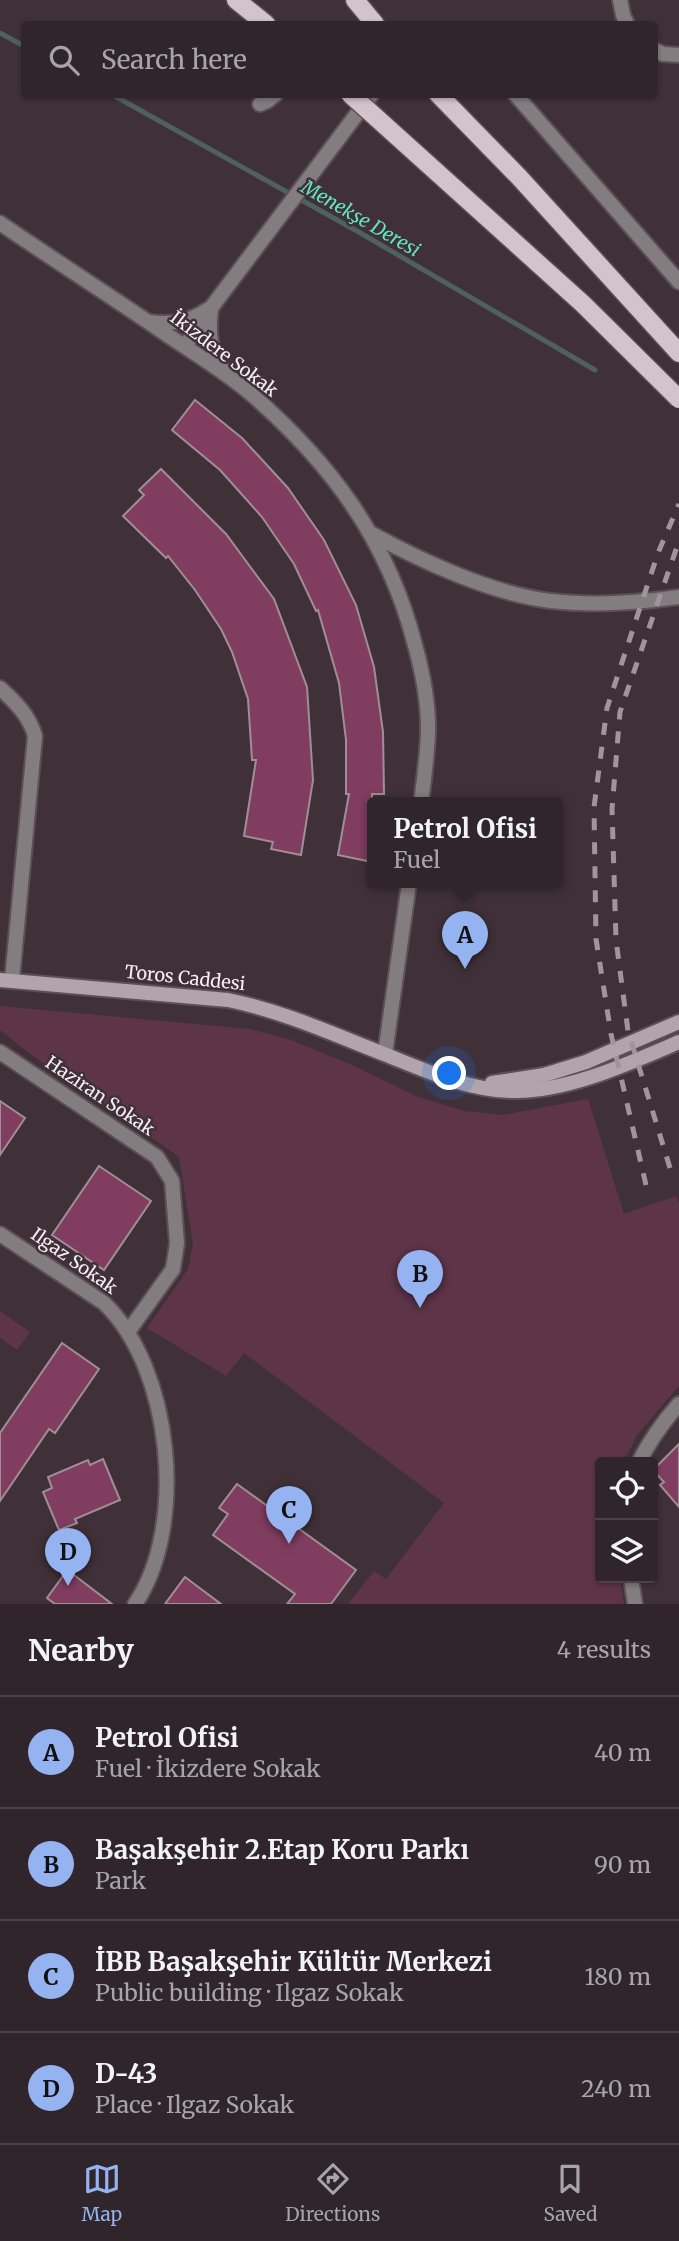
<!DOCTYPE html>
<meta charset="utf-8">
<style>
:root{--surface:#30252a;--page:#3c3136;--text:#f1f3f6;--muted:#a8a5a8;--line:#4b4247;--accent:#95b2f1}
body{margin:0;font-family:Merriweather,serif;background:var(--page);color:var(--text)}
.controls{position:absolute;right:21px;bottom:21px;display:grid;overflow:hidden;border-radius:7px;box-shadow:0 2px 5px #0004}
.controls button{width:63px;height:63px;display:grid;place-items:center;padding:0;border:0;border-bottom:2px solid var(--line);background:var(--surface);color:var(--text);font:35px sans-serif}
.you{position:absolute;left:450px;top:1074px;width:24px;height:24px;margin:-18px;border:5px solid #fff;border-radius:50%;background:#1a73e8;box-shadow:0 0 0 10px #1a73e833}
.badge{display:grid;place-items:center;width:46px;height:46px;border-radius:50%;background:var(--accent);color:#111;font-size:23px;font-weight:700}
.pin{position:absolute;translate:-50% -58px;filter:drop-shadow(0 2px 4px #0008)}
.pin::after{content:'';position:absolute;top:37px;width:24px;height:21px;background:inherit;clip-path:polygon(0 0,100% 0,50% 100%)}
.popup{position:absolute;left:367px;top:797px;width:196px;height:91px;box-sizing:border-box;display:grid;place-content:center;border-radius:7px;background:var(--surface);filter:drop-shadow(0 2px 5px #0005);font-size:23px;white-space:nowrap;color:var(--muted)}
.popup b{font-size:26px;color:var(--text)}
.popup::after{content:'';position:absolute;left:50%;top:100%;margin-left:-14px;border:14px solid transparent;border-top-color:var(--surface)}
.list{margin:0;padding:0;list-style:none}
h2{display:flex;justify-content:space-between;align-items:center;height:91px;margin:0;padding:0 28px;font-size:30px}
h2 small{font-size:23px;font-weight:400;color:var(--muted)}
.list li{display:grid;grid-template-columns:46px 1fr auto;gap:21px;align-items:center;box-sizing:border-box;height:112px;padding:0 28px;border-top:2px solid var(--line)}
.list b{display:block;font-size:26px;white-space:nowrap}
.list p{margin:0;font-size:23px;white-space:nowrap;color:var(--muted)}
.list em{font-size:23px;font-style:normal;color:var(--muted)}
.icon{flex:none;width:38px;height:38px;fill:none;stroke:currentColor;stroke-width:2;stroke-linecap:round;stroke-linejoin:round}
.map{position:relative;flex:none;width:679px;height:1604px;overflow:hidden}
.search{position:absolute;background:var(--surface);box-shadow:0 2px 5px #0004;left:21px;right:21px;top:21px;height:77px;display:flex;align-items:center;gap:18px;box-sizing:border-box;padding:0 24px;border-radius:7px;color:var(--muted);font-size:26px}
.sheet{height:539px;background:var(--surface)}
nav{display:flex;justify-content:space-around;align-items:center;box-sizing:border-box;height:98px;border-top:2px solid var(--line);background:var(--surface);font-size:19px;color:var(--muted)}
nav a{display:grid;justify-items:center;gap:4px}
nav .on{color:var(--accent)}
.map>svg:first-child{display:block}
.green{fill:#5e3449}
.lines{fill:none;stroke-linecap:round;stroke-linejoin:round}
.stream{stroke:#4e615b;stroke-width:5}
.building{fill:#803d60;stroke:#9f8e95;stroke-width:2}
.minor-casing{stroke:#5d4f56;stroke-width:18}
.tertiary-casing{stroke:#5d4f56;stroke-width:18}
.secondary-casing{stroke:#5d4f56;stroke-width:18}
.primary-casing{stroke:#5d4f56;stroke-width:21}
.minor{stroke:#847d80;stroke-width:14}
.tertiary{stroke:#847d80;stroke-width:14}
.secondary{stroke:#b1a4aa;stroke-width:14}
.primary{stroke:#d3c3ca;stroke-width:18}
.rail{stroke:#a1959b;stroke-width:5;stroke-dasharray:12 12;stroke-linecap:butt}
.primary-bridge-casing{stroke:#5d4f56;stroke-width:21;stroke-linecap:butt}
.primary-bridge{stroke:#d3c3ca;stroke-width:18}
.labels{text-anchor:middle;stroke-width:5;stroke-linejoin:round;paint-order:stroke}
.street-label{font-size:18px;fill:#f6edf1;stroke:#403138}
.water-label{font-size:19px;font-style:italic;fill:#63e6bb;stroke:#403138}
</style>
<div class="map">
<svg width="679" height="1604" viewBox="0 0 679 1604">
<rect width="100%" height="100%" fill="#403138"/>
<!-- green -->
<g class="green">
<path d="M0 1006 250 1029 291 1040 352 1065 418 1097 464 1111 503 1115 588 1099 624 1214 676 1196 679 1203V1386L637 1435 624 1462H600V1578H620L624 1604H348L374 1571 386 1579 444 1503 244 1353 226 1376 147 1328 188 1269 193 1244 179 1157C120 1114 56 1076 0 1030Z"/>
<path d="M0 1311 30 1332 17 1350 0 1338Z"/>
</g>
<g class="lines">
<!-- stream -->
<g class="stream">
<path d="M0 33 24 46"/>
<path d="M111 94 357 231 595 370"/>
</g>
</g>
<!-- building -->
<g class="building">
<path d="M195 400 242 438 288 488 324 540 356 605 374 667 383 732 384 794H372V862L338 855 349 794H346V740L339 683 318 610 316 611 294 564 262 517 220 470 172 430Z"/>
<path d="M161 469 226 534 274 599 307 687 313 780 301 855 271 849 273 842 244 836 256 760H252L248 699 232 652 221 629 195 590 168 556 166 558 123 516 144 495 139 490Z"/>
<path d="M0 1101 25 1118 0 1155Z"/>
<path d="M99 1166 151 1201 104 1270 52 1235Z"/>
<path d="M62 1343 99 1369 55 1433 49 1429 0 1501V1433Z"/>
<path d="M679 1444V1507L660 1485 664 1482 653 1470Z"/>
<path d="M103 1459 120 1500 75 1519 77 1523 59 1530 43 1492 52 1488 48 1477 88 1460 90 1465Z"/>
<path d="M237 1484 356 1570 331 1604H287L295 1594 213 1535 228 1514 219 1508Z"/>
<path d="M74 1575 112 1604H55L47 1598 63 1576 69 1581Z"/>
<path d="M185 1577 221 1604H165Z"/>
</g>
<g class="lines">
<defs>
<g id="minor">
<path d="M260 104 267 101 276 94"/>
<path d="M372 534C423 562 493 594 551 601 594 606 637 603 679 597"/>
<path d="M0 688C15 702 29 715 35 736L12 980"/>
<path d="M0 1052 157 1157 172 1181 177 1243 173 1269 128 1332"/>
<path d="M0 1234 104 1303C172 1368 188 1526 135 1604"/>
</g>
<g id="tertiary">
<path d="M620 0 623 15 627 24"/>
<path d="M654 50 663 54 679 55"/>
<path d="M515 94 679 282"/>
<path d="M0 223C54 260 109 295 163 332 192 352 223 370 250 393 331 463 388 540 415 645 423 674 429 704 428 734 427 757 424 780 421 803"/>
<path d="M211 309C208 333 210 349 222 369"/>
<path d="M149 322C171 325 189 322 207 310"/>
<path d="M185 346 211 308 372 94"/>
<path d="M385 1054 409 883"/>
<path d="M639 1462C650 1440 663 1422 679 1404"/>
<path d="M631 1578 635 1604"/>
</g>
<g id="secondary">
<path d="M0 980 228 1000C282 1011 333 1034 384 1054 424 1070 467 1090 511 1091 565 1093 630 1063 679 1042"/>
<path d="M492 1083 544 1075 586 1062 679 1022"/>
</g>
<g id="primary">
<path d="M236 0 266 24"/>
<path d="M355 0 375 24"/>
<path d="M438 94 519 177 679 353"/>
</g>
</defs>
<!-- minor casing -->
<use href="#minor" class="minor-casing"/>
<!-- tertiary casing -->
<use href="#tertiary" class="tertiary-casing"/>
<!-- secondary casing -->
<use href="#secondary" class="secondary-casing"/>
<!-- primary casing -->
<use href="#primary" class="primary-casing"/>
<!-- minor -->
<use href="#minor" class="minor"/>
<!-- tertiary -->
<use href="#tertiary" class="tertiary"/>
<!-- secondary -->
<use href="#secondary" class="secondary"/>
<!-- primary -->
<use href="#primary" class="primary"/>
<!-- rail -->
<g class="rail">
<path d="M670 1168 628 1031 616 940 612 809 620 712 679 541"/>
<path d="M646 1185 611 1034 596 939 594 807 607 708 658 553 679 504"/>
</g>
<defs>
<path id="primary-bridge" d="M350 94 583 304 679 399"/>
</defs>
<!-- primary-bridge casing -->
<use href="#primary-bridge" class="primary-bridge-casing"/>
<!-- primary-bridge -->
<use href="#primary-bridge" class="primary-bridge"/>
</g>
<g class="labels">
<!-- street labels -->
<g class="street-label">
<text transform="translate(224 354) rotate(37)" y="6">İkizdere Sokak</text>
<text transform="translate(185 978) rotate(6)" y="6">Toros Caddesi</text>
<text transform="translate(100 1096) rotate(34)" y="6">Haziran Sokak</text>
<text transform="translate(74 1261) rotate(35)" y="6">Ilgaz Sokak</text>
</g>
<!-- water labels -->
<g class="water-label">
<text transform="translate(361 218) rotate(30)" y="7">Menekşe Deresi</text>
</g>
</g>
</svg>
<div class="controls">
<button><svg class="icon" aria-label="locate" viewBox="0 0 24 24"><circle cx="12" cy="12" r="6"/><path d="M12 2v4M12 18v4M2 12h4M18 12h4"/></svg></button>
<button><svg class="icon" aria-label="layers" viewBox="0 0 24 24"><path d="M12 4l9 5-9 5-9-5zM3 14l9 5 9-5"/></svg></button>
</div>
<div class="you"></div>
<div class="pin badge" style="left:465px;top:969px">A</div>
<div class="popup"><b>Petrol Ofisi</b>Fuel</div>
<div class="pin badge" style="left:420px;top:1308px">B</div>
<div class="pin badge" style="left:289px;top:1544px">C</div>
<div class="pin badge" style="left:68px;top:1586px">D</div>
<div class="search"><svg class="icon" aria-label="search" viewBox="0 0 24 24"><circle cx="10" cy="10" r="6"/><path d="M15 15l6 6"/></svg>Search here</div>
</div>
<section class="sheet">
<h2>Nearby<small>4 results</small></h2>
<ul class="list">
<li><span class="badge">A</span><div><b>Petrol Ofisi</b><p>Fuel · İkizdere Sokak</p></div><em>40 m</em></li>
<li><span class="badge">B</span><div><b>Başakşehir 2.Etap Koru Parkı</b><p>Park</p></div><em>90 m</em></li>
<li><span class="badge">C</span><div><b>İBB Başakşehir Kültür Merkezi</b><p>Public building · Ilgaz Sokak</p></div><em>180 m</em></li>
<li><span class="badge">D</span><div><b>D-43</b><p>Place · Ilgaz Sokak</p></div><em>240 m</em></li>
</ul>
</section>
<nav>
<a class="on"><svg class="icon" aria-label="map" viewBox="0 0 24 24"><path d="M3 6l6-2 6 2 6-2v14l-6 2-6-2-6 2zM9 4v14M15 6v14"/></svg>Map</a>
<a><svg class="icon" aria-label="directions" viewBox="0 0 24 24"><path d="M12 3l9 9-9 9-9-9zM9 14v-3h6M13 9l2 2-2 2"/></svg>Directions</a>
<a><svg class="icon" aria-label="saved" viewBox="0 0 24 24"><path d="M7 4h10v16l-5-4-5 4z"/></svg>Saved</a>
</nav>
